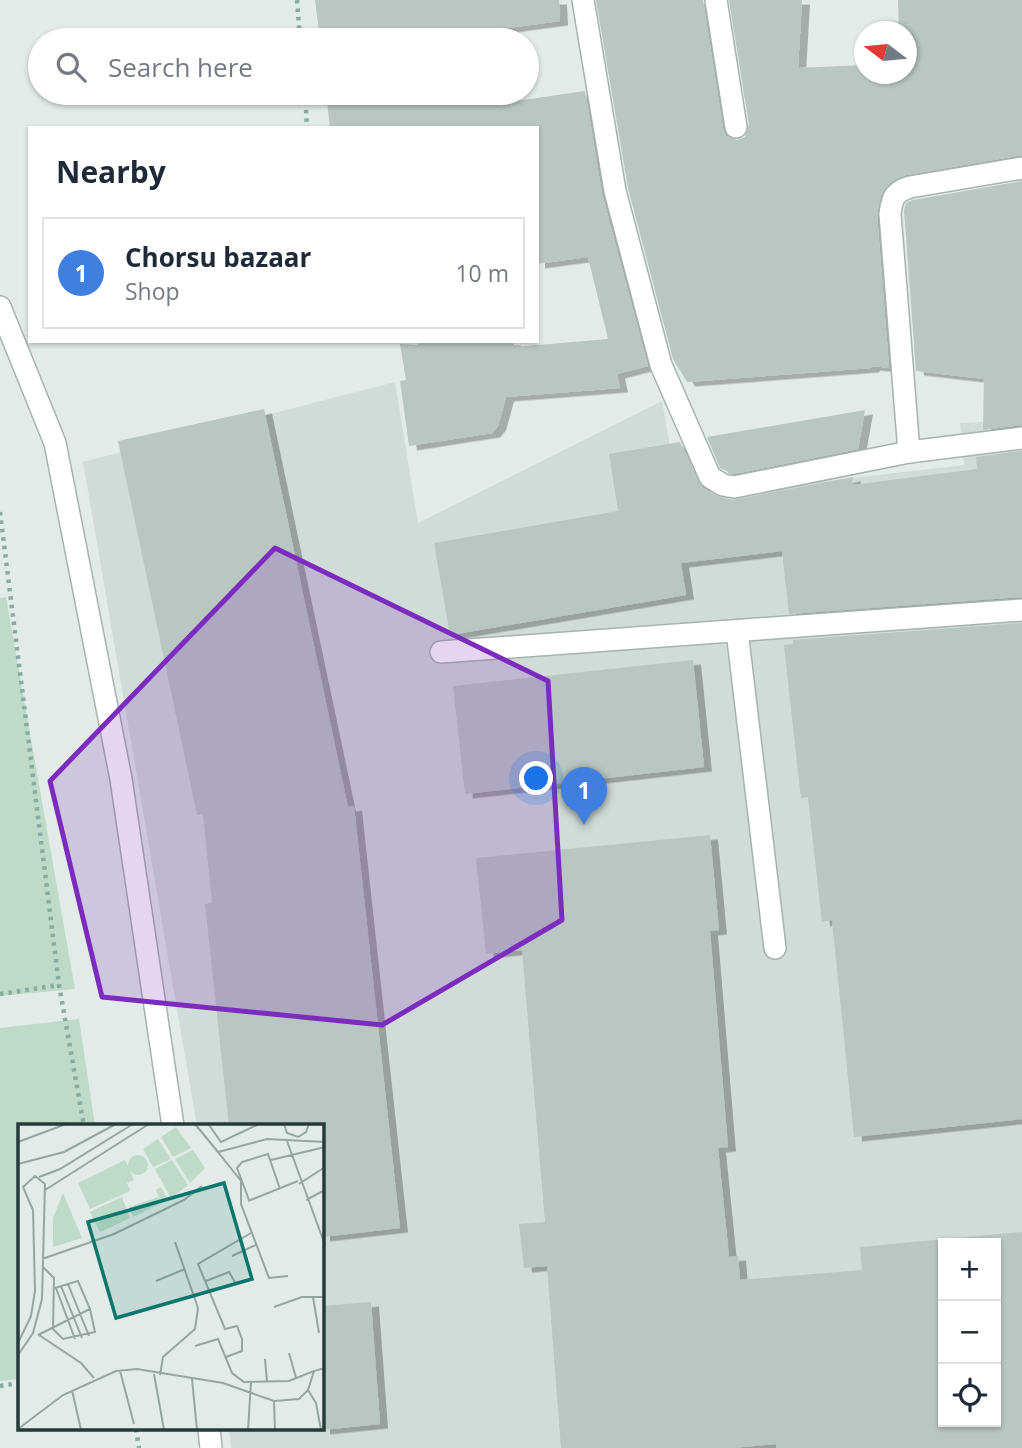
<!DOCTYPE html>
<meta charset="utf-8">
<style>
:root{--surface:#fff;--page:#f6f6f7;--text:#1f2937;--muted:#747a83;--line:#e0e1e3;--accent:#78574d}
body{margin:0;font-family:"Open Sans",sans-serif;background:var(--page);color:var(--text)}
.controls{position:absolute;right:21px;bottom:21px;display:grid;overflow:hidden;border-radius:0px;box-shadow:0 2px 5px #0004}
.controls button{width:63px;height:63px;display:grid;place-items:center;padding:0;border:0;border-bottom:2px solid var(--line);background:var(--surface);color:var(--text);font:35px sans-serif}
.compass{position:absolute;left:854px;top:21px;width:63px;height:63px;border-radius:50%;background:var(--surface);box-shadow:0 2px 5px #0004;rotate:286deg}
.you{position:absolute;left:537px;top:779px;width:24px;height:24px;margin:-18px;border:5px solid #fff;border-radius:50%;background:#1a73e8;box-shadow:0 0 0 10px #1a73e833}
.badge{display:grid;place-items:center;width:46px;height:46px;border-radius:50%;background:var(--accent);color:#fff;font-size:23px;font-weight:700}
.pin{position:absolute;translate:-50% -58px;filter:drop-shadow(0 2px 4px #0008)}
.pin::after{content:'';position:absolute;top:37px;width:24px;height:21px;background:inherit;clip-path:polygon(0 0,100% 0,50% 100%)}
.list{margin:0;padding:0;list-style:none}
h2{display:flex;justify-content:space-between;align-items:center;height:91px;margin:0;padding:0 28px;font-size:30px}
h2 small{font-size:23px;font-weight:400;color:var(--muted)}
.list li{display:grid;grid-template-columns:46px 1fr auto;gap:21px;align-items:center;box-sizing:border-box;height:112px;margin:0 14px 14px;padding:0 14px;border:2px solid var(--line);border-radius:0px}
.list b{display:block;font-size:26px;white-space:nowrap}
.list p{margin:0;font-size:23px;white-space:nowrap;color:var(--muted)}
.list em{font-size:23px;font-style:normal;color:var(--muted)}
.icon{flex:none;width:38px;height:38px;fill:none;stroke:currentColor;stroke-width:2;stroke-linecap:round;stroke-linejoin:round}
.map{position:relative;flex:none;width:1022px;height:1448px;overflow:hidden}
.search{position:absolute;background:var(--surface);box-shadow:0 2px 5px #0004;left:28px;top:28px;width:511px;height:77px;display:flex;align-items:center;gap:18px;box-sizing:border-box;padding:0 24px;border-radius:38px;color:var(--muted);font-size:26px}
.panel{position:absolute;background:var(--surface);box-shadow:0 2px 5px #0004;left:28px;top:126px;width:511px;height:217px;border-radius:0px}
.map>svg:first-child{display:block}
.built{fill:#d1dbd7;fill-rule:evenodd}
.green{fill:#bedac8}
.building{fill:#b9c6c2;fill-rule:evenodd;filter:url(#shadow)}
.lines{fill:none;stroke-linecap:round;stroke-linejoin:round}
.service-casing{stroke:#a6b3af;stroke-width:24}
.minor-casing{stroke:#a6b3af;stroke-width:24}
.path{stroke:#87aca3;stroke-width:4.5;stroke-dasharray:3.5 5;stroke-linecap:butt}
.service{stroke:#fff;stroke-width:21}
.minor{stroke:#fff;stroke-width:21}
.marked{fill:#7b2cbf;fill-opacity:0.2;stroke:#7b2cbf;stroke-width:5;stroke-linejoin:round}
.inset-road{fill:none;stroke:#97a5a1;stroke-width:2}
.view{fill:#0f766e;fill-opacity:0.15;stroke:#0f766e;stroke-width:3.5}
.inset-edge{fill:none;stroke:#253b37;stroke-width:3.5}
</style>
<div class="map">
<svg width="1022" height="1448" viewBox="0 0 1022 1448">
<defs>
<filter id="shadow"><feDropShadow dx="8" dy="4.5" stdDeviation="0" flood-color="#0004"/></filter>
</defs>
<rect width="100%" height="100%" fill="#e3ebe8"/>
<!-- built -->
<path class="built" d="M395 382 418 523 662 401 679 498 964 465 960 423 1022 420V1448H231L229 1429H322V1126H197L83 462ZM943 1243H996V1422H943Z"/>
<!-- green -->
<g class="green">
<path d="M6 597 75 989 0 996V598Z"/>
<path d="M79 1019 95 1126H19V1379L0 1381V1028Z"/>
</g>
<!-- building -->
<g class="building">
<path d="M315 0H559L560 21 478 32 479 40H320Z"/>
<path d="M596 0H703L723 129 726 136 737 140 745 137 749 125 729 0H802L798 68 864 65V74H906V32H899L898 0H1022V155L906 175 890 183 881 195 877 215 889 368 872 366 871 368 687 382 673 359 628 188Z"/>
<path d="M585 91 602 194 648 366 617 374 620 388 506 397 498 426 492 433 409 446 400 381 406 380 400 344 418 345 417 341H513L514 347 608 339 588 257 537 264V128H330L326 93H487L489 105Z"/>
<path d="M1022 181V425L983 430 984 379 916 371 904 210 906 203 913 200Z"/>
<path d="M264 409 348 807 354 806 400 1228 322 1237V1126H229L205 904 212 903 203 814 197 815 118 441Z"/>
<path d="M865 410 858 449 734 474 720 468 707 437Z"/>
<path d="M680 442 703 488 717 496 732 500 853 477 852 485 977 469 976 457 1022 451V597L789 614 782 551 681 563 686 595 450 635 434 543 618 511 609 454Z"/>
<path d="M1022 623V1119L854 1137 832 920 822 922 808 797 801 798 784 645 793 644V640Z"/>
<path d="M693 660 704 767 465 794 453 686Z"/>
<path d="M710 835 719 930 710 931 728 1147 718 1148 729 1257 738 1256 740 1280 862 1270 860 1247 1022 1232V1448H776V1444L732 1448H561L547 1266 524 1268 519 1224 545 1222 522 950 486 954 476 858ZM943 1243H996V1422H943Z"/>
<path d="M371 1302 380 1424 322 1430V1306Z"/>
</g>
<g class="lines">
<defs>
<g id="service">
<path d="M716 0 736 127"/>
<path d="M0 307 55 443 121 779 173 1126"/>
<path d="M737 631 775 948"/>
<path d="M441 652 1022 610"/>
<path d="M209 1429 211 1448"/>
</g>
<g id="minor">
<path d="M583 0 615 191 661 365 710 477 723 485 734 487 909 452 1022 438"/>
<path d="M909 452 890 214C892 197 895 192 910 187L1022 168"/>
</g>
</defs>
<!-- service casing -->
<use href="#service" class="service-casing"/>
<!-- minor casing -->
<use href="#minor" class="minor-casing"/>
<!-- path -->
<g class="path">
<path d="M297 0 300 40"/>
<path d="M305 93 307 128"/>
<path d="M0 512 59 985 84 1126"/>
<path d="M0 994 59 985"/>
<path d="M0 1386 19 1383"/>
<path d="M136 1429 139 1448"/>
</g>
<!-- service -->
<use href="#service" class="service"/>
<!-- minor -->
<use href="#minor" class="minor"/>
</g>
<!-- marked area -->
<path class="marked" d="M275 548 548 681 562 920 382 1025 102 997 50 781Z"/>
<!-- overview -->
<g transform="translate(18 1124)">
<rect width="306" height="306" fill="#e3ebe8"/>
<path d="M158 3 173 24 155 33 143 13ZM140 15 153 35 135 43 125 25ZM175 26 187 44 172 59 157 35ZM110 41a10 10 0 1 1 20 0a10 10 0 1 1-20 0ZM107 36 116 56 109 59 112 67 72 85 60 59ZM154 36 170 61 153 74 137 45ZM143 63 150 76 115 93 111 83 141 73 138 66ZM45 69 64 114 35 123V94ZM104 73 112 94 82 108 72 88Z" fill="#bedac8"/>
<path class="inset-road" d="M177 0 200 28 249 15 307 18M266 0 269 9 280 13 288 8 291 0M191 1 203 18 241 0M269 17 307 121M0 18 48 0M200 28 223 57V80L251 154 270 152M253 36 307 23M0 40 46 28 98 0M21 53 42 45 115 0M281 60 307 43M27 66 131 0M231 76 219 44 224 38 250 30 262 65M288 76 307 66M230 77 280 57M214 132 238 121M24 135 96 110 166 76 184 62M24 142 36 154 35 205 45 215 77 208 72 185M138 157 167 145M188 157 211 148 218 160M50 160 71 212M43 162 64 214M38 164 57 215M295 173 301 209M256 183 284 173H307M20 211 72 185 60 157 37 164M21 211 63 239 76 254M0 219 13 192 17 167 15 86 5 63 17 52 27 60 24 175 15 209 0 231M177 222 200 215 214 249 226 258 271 257 296 247M271 229 278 254M208 233 224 227V215L219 202 207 205 180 140 233 109M247 235 249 258M102 247 116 300M136 250 146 306M142 251 145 233 177 205 180 184 157 118M174 255 179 306M54 266 63 306M290 266 298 279 303 306M256 277 257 306M0 305 45 271 98 247 119 245 205 259 256 277 281 275 290 266 296 247 307 244M230 306 233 258"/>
<path class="view" d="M206 59 234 155 98 194 70 98Z"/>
<rect width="306" height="306" class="inset-edge"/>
</g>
</svg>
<div class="controls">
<button>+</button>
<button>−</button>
<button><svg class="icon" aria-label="locate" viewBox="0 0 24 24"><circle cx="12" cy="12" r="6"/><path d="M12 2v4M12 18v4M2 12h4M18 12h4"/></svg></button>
</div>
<svg class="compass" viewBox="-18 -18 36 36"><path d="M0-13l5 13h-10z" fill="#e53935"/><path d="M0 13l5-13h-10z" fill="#747a83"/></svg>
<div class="you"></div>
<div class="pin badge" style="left:584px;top:825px;background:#3f7fe0">1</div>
<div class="search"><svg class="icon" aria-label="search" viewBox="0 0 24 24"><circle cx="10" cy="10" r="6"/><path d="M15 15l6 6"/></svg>Search here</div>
<section class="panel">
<h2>Nearby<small></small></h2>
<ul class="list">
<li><span class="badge" style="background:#3f7fe0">1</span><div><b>Chorsu bazaar</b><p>Shop</p></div><em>10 m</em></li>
</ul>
</section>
</div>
